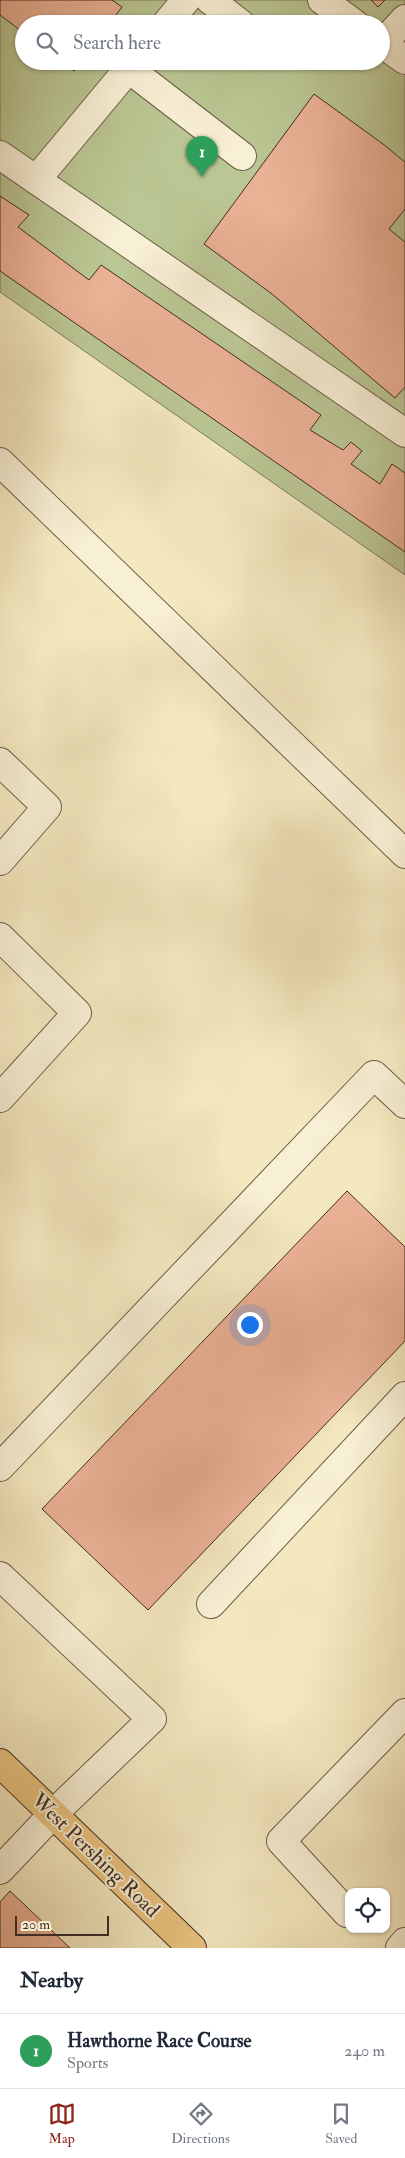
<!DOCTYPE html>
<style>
:root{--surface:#fff;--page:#f2f2f3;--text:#1f2937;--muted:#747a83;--line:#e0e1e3;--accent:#8f2418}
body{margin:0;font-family:"IM FELL Double Pica",serif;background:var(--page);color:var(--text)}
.controls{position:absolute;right:15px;bottom:15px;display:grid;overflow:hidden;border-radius:10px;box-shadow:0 1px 4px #0004}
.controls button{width:45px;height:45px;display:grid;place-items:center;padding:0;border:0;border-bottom:1px solid var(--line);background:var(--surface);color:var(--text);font:25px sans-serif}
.scale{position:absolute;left:15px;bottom:12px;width:94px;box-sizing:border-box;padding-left:5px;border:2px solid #422d23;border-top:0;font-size:14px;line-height:18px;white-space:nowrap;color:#422d23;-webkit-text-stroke:4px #f8f0d5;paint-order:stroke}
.you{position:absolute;left:249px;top:1324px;width:18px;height:18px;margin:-12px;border:4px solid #fff;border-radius:50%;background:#1a73e8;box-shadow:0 0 0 8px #1a73e833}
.badge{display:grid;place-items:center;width:32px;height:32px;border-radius:50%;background:var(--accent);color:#fff;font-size:16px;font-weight:700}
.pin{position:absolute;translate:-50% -41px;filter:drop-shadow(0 1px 2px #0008)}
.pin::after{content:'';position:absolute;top:26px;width:18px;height:15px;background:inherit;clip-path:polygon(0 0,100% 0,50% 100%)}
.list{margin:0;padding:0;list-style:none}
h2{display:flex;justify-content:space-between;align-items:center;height:65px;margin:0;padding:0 20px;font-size:21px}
h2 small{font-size:16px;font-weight:400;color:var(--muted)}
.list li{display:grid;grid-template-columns:32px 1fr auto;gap:15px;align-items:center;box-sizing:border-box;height:75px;padding:0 20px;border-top:1px solid var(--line)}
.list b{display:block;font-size:19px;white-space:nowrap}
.list p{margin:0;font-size:16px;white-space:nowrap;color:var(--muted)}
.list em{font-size:16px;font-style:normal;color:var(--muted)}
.icon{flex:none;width:28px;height:28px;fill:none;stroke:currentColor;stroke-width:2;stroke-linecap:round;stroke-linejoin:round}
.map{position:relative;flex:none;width:405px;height:1948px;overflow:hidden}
.search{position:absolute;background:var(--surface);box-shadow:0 1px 4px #0004;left:15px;right:15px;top:15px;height:55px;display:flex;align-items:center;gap:12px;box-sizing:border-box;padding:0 18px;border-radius:28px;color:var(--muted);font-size:19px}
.sheet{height:140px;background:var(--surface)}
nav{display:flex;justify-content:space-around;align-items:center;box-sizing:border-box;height:70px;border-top:1px solid var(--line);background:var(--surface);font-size:14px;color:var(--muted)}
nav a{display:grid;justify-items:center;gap:2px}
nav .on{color:var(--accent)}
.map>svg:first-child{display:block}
.green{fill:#bac693;stroke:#7e7a5b;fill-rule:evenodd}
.building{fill:#ebb195;stroke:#422d23}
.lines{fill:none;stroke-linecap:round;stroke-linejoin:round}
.minor-casing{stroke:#6e5c4a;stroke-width:30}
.major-casing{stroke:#422d23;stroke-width:30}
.minor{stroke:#f8f0d5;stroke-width:28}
.major{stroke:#eac480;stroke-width:28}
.labels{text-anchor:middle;stroke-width:4;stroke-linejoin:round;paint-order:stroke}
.street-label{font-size:21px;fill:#422d23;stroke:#f8f0d5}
</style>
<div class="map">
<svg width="405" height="1948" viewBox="0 0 405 1948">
<rect width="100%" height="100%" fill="#f4e8bf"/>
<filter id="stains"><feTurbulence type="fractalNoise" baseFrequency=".004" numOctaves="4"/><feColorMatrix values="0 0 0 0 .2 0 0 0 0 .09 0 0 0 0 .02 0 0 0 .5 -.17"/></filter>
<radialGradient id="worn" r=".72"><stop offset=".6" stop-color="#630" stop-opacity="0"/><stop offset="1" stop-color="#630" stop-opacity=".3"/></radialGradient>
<!-- green -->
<path class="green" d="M0 0H405V575L0 292ZM24 24H381V61H24Z"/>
<!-- building -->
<g class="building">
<path d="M0 0H112L122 7 109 24H24V33L0 15Z"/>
<path d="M371 0H385L378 7Z"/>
<path d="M61 61H81L74 71Z"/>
<path d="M314 94 383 144 405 162V209L389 229 405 242V387L395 398 272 294 204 244Z"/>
<path d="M0 196 29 215 18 227 89 280 101 265 321 415 310 430 343 450 351 442 362 451 351 464 380 484 392 464 405 473V552L0 271Z"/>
<path d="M347 1191 405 1247V1341L148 1610 42 1509Z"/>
<path d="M10 1891 70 1948H0V1902Z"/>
</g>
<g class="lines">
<defs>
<g id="minor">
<path d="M210 0 241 24"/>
<path d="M322 0 355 24"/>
<path d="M166 24 186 0"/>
<path d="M381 43 405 60"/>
<path d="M382 44 405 19"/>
<path d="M129 69 242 156"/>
<path d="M0 155 405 433"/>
<path d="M36 180 135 61"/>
<path d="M0 462 405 854"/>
<path d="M0 762 47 807 0 861"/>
<path d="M0 937 77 1013 0 1098"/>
<path d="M0 1467 374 1075 405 1104"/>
<path d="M0 1576 152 1719 53 1814 0 1870"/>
<path d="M211 1604 405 1396"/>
<path d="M347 1913 281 1841 405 1713"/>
<path d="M400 1948 405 1942"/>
</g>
<path id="major" d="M0 1763 192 1948"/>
</defs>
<!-- minor casing -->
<use href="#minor" class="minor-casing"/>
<!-- major casing -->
<use href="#major" class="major-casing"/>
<!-- minor -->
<use href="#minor" class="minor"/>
<!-- major -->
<use href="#major" class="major"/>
</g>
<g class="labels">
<!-- street labels -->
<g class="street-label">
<text transform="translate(96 1855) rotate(44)" y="7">West Pershing Road</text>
</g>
</g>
<rect width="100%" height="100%" filter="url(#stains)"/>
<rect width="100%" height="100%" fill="url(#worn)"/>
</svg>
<div class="controls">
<button><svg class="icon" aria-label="locate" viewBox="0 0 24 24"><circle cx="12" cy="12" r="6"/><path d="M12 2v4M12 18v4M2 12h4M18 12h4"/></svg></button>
</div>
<div class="scale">20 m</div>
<div class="you"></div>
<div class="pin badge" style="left:202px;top:177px;background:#2e9e5b">1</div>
<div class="search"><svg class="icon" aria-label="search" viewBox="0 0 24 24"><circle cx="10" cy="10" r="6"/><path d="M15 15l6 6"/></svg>Search here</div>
</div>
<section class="sheet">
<h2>Nearby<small></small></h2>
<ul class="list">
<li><span class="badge" style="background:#2e9e5b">1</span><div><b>Hawthorne Race Course</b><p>Sports</p></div><em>240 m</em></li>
</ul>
</section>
<nav>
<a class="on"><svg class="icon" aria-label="map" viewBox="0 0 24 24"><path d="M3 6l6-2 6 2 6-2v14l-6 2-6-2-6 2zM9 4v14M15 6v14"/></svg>Map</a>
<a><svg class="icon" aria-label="directions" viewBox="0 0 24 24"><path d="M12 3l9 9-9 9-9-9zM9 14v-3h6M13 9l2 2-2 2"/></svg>Directions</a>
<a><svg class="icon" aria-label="saved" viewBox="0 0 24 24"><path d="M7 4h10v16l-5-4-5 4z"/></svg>Saved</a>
</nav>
